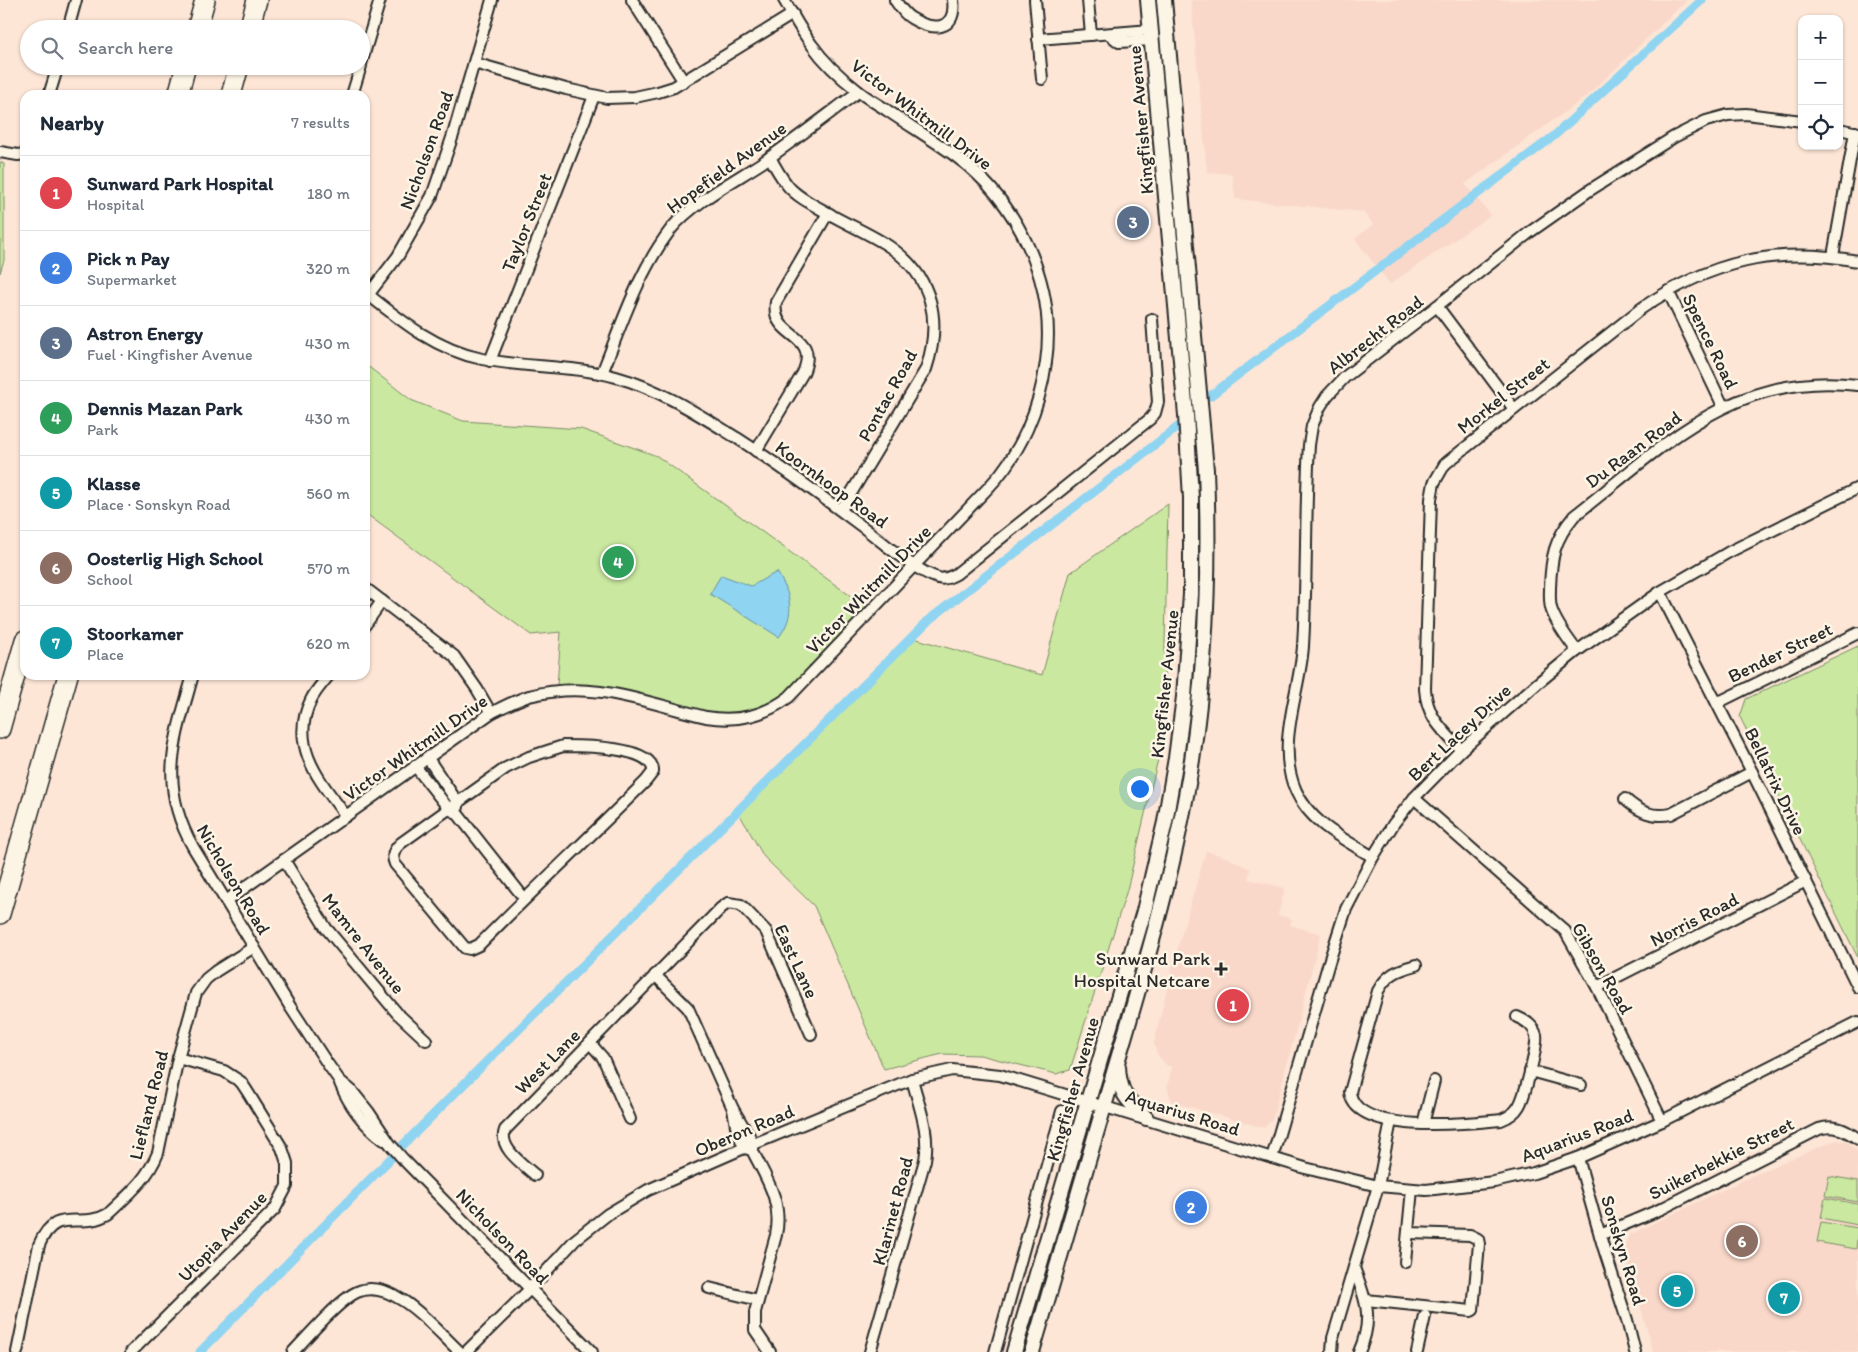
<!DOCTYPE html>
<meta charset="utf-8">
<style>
:root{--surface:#fff;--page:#f6f6f7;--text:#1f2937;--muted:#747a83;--line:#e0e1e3;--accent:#d93025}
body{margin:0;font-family:Itim,sans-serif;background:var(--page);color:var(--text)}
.controls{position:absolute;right:15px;top:15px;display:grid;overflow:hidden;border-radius:10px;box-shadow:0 1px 4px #0004}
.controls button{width:45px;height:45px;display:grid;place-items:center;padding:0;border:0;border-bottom:1px solid var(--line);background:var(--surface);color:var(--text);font:25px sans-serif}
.you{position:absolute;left:1139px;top:788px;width:18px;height:18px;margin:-12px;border:4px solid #fff;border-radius:50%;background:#1a73e8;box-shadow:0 0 0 8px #1a73e833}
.badge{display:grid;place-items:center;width:32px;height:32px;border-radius:50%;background:var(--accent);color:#fff;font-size:16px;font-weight:700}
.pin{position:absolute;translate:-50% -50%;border:2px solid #fff;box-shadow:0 1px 5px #0006}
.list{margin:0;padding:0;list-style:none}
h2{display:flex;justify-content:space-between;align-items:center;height:65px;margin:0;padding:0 20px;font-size:21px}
h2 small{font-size:16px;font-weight:400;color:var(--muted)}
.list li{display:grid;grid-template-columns:32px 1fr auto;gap:15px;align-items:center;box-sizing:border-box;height:75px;padding:0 20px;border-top:1px solid var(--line)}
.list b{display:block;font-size:19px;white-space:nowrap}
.list p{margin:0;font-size:16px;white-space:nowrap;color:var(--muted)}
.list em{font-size:16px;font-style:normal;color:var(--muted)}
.icon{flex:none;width:28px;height:28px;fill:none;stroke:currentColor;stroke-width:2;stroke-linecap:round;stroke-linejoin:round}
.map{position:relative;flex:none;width:1858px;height:1352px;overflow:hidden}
.search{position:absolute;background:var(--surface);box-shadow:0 1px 4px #0004;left:20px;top:20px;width:350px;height:55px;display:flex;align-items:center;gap:12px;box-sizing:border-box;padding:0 18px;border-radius:28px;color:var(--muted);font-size:19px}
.panel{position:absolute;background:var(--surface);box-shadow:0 1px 4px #0004;left:20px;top:90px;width:350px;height:590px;border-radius:15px}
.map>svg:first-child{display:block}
.built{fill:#f9d8c9}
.green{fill:#cae8a0;stroke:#7a8a66}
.water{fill:#8fd4f1;stroke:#6790a2}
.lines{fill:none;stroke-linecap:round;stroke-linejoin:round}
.canal{stroke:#8fd4f1;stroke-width:9}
.minor-casing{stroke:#2b2b2b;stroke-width:14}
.tertiary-casing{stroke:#2b2b2b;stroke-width:18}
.motorway-casing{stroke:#2b2b2b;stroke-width:22}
.minor{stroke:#fcf5e5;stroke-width:10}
.tertiary{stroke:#fcf5e5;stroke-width:14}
.motorway{stroke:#fcf5e5;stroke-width:19}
.poi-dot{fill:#2b2b2b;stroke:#fcf5e5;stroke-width:2}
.labels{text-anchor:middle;stroke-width:5;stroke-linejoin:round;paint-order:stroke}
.street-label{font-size:19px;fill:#2b2b2b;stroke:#fcf5e5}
.poi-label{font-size:19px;fill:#2b2b2b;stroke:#fcf5e5;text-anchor:end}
</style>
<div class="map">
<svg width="1858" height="1352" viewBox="0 0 1858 1352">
<rect width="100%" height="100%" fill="#fde6d6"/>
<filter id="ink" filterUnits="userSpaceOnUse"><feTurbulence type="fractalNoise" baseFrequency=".02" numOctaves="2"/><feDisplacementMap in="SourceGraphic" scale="10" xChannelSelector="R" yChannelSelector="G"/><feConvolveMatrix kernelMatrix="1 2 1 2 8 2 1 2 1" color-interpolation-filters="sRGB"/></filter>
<g filter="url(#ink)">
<!-- built -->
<g class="built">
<path d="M1191 0H1687L1587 96 1465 184 1491 215 1390 284 1355 239 1373 224 1363 212 1235 199 1232 174 1207 172Z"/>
<path d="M1206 851 1226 857 1250 869 1248 879 1285 888 1278 915 1292 919 1290 925 1321 934 1273 1118 1264 1128 1172 1102 1167 1087 1172 1067 1166 1065 1157 1054 1154 1043 1172 967Z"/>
<path d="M1836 1140 1848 1142 1858 1152V1352H1653L1624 1247 1629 1235 1762 1171Z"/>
</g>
<!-- green -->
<g class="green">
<path d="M0 162 4 164V260L0 273Z"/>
<path d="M365 364 411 400 463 421 581 429 657 456 873 612 788 702 752 716 710 718 595 690 557 686 561 632 531 635 365 513Z"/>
<path d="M1168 504 1163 738 1127 890 1070 1070 1056 1074 980 1055 942 1054 884 1069 814 906 764 857 736 808 910 637 1042 675 1070 573Z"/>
<path d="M1858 646V958L1740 717 1746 699Z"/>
<path d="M1829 1176 1858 1181V1202L1825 1196Z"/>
<path d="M1825 1198 1858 1204V1225L1821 1218Z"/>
<path d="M1821 1222 1858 1228 1856 1249 1817 1242Z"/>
</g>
<!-- water -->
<path class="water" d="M777 572C791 594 796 615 779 637L710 594 721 575 751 586Z"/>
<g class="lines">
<!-- canal -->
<g class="canal">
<path d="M1210 396 1554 136 1702 0"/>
<path d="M402 1146 930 619 1179 426"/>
<path d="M200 1352 392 1157"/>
</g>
<defs>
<g id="minor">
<path d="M632 0 684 82"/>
<path d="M895 0C899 6 904 14 911 18 932 31 957 32 953 0"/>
<path d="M1035 0 1042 79"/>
<path d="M1088 0 1091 35"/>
<path d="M68 29 76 0"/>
<path d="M1109 34 1119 42 1152 40"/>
<path d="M1038 39 1151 30"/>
<path d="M474 63 566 89 607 98 635 97 658 92 674 87 793 14"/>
<path d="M361 64 380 0"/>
<path d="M49 95 58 66"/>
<path d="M352 95 361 66"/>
<path d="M1839 129 1858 133"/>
<path d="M0 152 18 155 25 154"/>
<path d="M770 157C775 167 781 177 788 186 799 199 818 207 833 216 851 226 872 235 890 247 933 277 942 321 926 369L841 510"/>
<path d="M1833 256 1855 132"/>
<path d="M1668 291 1723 406"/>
<path d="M365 292C400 320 436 350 482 359 526 368 572 365 616 377 660 389 698 414 737 438 779 465 820 495 860 525 882 541 913 570 938 578 945 580 950 577 956 574L1150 419 1155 413 1158 402 1152 319"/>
<path d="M365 299 398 256 432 196 453 135 492 0"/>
<path d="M1437 306 1514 409"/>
<path d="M490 361 594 96"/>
<path d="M602 373C622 324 638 272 671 229 692 203 734 181 763 162 795 140 827 115 858 92"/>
<path d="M756 451 803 373C821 331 770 340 776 302L828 213"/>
<path d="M365 588 454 656 477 689 491 713"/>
<path d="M1660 592 1752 772 1858 987"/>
<path d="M365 625 382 601"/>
<path d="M1577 651C1568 639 1557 625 1552 611 1549 604 1550 596 1550 588 1551 557 1554 540 1574 516 1664 446 1734 370 1858 385"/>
<path d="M193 675C175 740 157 783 193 847L291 1008 327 1063 339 1080 352 1091 368 1111 390 1144 403 1159 592 1352"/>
<path d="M329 675C323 683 315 691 311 700 288 746 321 782 346 816"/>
<path d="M1717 703 1858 633"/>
<path d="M563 746C581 746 655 746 653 772L646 781C591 836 534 889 479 945L470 949 465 948 395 864C391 855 394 849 401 843L506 768 529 757Z"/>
<path d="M1461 750C1443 730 1427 718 1425 689L1431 499 1434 483 1445 464 1642 308C1711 261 1776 246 1858 261"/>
<path d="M427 757 458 803V807"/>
<path d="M415 766 449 809 457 813 524 898"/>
<path d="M1414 798 1565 931 1597 987 1662 1121"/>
<path d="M1625 799C1638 811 1652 818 1671 814L1752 772"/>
<path d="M1373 857C1344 839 1311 824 1296 791 1275 745 1300 693 1303 646 1307 579 1305 511 1309 445L1312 426 1320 407 1327 396 1345 377 1437 306 1530 232 1590 190 1674 137 1706 121 1728 115 1746 114 1802 121"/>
<path d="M284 860 326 928 397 1013 426 1040"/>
<path d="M226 901 491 713C503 707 516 700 529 696 593 679 646 703 706 717 738 722 764 716 789 697L989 487C1021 453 1040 408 1046 362 1057 283 1018 201 954 155 933 140 910 126 888 111 878 104 866 98 857 90 840 77 824 62 812 45 801 31 793 15 784 0"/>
<path d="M1416 965C1398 970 1387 974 1378 991L1350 1092C1355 1136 1470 1123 1501 1120 1509 1117 1515 1113 1519 1106 1525 1096 1538 1045 1536 1035 1533 1025 1526 1021 1517 1017"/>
<path d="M655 975 688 1008 733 1109 754 1144 752 1149"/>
<path d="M1597 987 1806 881"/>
<path d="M590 1043 603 1058 630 1119"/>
<path d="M1530 1071 1581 1085"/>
<path d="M340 1083C349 1105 364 1125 384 1140"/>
<path d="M733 1109 736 1126 744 1148 752 1150C766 1178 783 1202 776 1235L755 1312V1330L770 1352"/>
<path d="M1423 1124 1434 1081"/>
<path d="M1272 1158 1329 962 1346 909 1373 857 1394 823 1414 798 1461 750 1539 682 1577 651 1660 592 1729 552 1858 488"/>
<path d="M1578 1158 1603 1246 1627 1320 1635 1352"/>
<path d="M535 1175C523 1164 498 1148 505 1130L721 908 728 903 741 905 766 931 811 1034"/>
<path d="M1600 1235 1661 1209 1819 1129C1834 1124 1846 1130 1858 1139"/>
<path d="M1405 1262 1412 1189"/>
<path d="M1354 1268C1366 1299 1374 1319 1359 1352"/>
<path d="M709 1288 758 1300"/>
<path d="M1366 1300 1471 1311 1473 1310 1479 1244 1478 1239 1470 1235 1409 1233"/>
<path d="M17 1352 39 1245C56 1204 79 1231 108 1214 129 1194 147 1180 158 1153L178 1058 196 993 206 979 216 971 254 947"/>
<path d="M131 1352 275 1209 287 1186V1163L282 1148 247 1091 241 1082 224 1071 178 1058"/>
<path d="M293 1352C307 1337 339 1300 357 1292 393 1276 436 1330 460 1352"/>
<path d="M466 1352 530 1289 575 1240 608 1214 648 1190 744 1148 912 1079 952 1070 1000 1075 1305 1168 1378 1186 1426 1190 1494 1182 1534 1173 1578 1158 1662 1121 1858 1022"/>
<path d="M870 1352 925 1160C930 1132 919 1106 912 1079"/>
<path d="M995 1352 1062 1111"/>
<path d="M1332 1352 1333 1338 1378 1186 1391 1121"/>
<path d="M1417 1352 1425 1316"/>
</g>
<g id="tertiary">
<path d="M1118 1066C1119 1093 1127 1100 1146 1118"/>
<path d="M1014 1352 1144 911 1165 822 1176 758 1184 697 1191 594V498L1186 415 1148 0"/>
<path d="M1032 1352C1060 1258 1087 1163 1115 1069 1145 967 1176 865 1192 760 1206 664 1210 567 1206 470L1164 0"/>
</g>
<g id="motorway">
<path d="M197 29 205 0"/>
<path d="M249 29 257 0"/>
<path d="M178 95 186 66"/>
<path d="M231 95 239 66"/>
<path d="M0 729 25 640"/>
<path d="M0 914 68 675"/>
</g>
</defs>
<!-- minor casing -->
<use href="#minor" class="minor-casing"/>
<!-- tertiary casing -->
<use href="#tertiary" class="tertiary-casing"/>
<!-- motorway casing -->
<use href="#motorway" class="motorway-casing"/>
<!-- minor -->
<use href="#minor" class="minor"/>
<!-- tertiary -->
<use href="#tertiary" class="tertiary"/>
<!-- motorway -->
<use href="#motorway" class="motorway"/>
</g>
</g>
<!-- markers -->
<path class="poi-dot" d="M1218.5 961.5h5v5h5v5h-5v5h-5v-5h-5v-5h5z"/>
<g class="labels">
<!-- street labels -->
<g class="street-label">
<text transform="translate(922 114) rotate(37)" y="7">Victor Whitmill Drive</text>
<text transform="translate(1140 120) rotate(-95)" y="7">Kingfisher Avenue</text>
<text transform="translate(426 150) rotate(-70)" y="7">Nicholson Road</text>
<text transform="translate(726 167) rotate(-36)" y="7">Hopefield Avenue</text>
<text transform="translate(526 222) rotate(-68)" y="7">Taylor Street</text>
<text transform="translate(1375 334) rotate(-38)" y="7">Albrecht Road</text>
<text transform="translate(1711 341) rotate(64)" y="7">Spence Road</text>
<text transform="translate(887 395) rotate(-61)" y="7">Pontac Road</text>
<text transform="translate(1503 395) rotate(-38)" y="7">Morkel Street</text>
<text transform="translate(1633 449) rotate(-37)" y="7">Du Raan Road</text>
<text transform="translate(832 484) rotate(36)" y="7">Koornhoop Road</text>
<text transform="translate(868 589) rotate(-46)" y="7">Victor Whitmill Drive</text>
<text transform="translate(1780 652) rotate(-26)" y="7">Bender Street</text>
<text transform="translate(1164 684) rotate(-84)" y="7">Kingfisher Avenue</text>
<text transform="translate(1459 732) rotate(-43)" y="7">Bert Lacey Drive</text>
<text transform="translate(415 747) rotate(-35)" y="7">Victor Whitmill Drive</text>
<text transform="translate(1776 781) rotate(64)" y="7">Bellatrix Drive</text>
<text transform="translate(234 879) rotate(59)" y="7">Nicholson Road</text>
<text transform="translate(1694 919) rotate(-27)" y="7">Norris Road</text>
<text transform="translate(364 943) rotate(52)" y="7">Mamre Avenue</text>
<text transform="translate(797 961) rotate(65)" y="7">East Lane</text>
<text transform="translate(1603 968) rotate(60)" y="7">Gibson Road</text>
<text transform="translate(547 1061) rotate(-45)" y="7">West Lane</text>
<text transform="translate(1072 1089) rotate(-74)" y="7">Kingfisher Avenue</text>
<text transform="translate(148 1105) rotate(-76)" y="7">Liefland Road</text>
<text transform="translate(1183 1112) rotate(17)" y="7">Aquarius Road</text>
<text transform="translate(744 1130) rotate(-23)" y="7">Oberon Road</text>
<text transform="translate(1577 1135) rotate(-21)" y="7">Aquarius Road</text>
<text transform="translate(1721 1158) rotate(-27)" y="7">Suikerbekkie Street</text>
<text transform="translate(892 1211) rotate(-75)" y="7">Klarinet Road</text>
<text transform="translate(222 1236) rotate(-46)" y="7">Utopia Avenue</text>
<text transform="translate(503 1236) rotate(46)" y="7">Nicholson Road</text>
<text transform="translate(1624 1250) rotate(73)" y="7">Sonskyn Road</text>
</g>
<!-- poi labels -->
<g class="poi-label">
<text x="1210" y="965">Sunward Park<tspan x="1210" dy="22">Hospital Netcare</tspan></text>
</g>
</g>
</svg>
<div class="controls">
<button>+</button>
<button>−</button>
<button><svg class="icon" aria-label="locate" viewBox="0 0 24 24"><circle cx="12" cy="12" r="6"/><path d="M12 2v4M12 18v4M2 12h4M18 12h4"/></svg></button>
</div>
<div class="you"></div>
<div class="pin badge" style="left:1233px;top:1005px;background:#e0444e">1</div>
<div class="pin badge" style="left:1191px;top:1207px;background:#3f7fe0">2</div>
<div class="pin badge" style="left:1133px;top:222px;background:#5c6f8a">3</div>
<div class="pin badge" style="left:618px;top:562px;background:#2e9e5b">4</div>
<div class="pin badge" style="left:1677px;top:1291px;background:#0f9aa8">5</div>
<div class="pin badge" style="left:1742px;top:1241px;background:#8d6e63">6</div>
<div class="pin badge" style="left:1784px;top:1298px;background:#0f9aa8">7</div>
<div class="search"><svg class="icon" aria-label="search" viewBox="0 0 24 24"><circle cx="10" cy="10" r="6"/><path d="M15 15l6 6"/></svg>Search here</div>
<section class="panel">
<h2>Nearby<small>7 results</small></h2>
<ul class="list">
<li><span class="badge" style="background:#e0444e">1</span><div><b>Sunward Park Hospital</b><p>Hospital</p></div><em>180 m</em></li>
<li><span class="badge" style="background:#3f7fe0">2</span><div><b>Pick n Pay</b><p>Supermarket</p></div><em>320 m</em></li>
<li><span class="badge" style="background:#5c6f8a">3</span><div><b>Astron Energy</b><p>Fuel · Kingfisher Avenue</p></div><em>430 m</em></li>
<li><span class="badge" style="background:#2e9e5b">4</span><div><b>Dennis Mazan Park</b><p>Park</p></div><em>430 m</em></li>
<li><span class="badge" style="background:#0f9aa8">5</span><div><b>Klasse</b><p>Place · Sonskyn Road</p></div><em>560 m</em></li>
<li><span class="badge" style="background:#8d6e63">6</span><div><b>Oosterlig High School</b><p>School</p></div><em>570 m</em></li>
<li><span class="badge" style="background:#0f9aa8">7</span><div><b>Stoorkamer</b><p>Place</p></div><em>620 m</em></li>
</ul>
</section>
</div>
